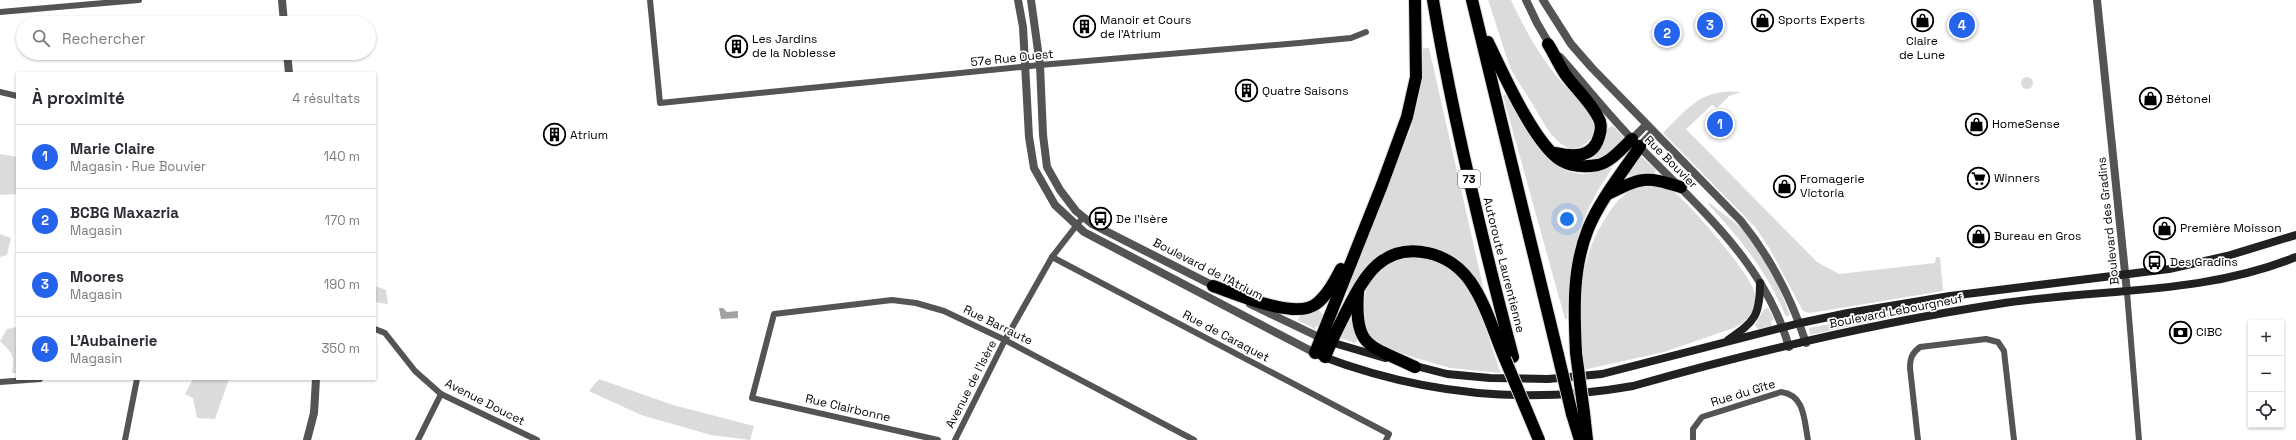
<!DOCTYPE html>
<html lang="fr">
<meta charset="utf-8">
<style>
:root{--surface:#fff;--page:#f7f7f7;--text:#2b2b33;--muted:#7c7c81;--line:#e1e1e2;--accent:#2563eb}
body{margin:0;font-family:"Space Grotesk",sans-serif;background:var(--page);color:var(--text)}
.controls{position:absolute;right:12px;bottom:12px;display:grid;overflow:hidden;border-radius:0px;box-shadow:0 1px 3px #0004}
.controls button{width:36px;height:36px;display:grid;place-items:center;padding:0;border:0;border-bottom:1px solid var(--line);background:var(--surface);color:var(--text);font:20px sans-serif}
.you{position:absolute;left:1567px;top:219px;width:14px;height:14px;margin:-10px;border:3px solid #fff;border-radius:50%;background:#1a73e8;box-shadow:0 0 0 6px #1a73e833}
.badge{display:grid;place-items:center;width:26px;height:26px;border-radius:50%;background:var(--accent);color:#fff;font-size:13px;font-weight:700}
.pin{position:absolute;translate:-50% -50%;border:2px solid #fff;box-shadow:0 1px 4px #0006}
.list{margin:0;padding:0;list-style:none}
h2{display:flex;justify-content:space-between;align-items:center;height:52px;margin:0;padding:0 16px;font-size:17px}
h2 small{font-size:13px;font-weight:400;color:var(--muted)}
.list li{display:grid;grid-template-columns:26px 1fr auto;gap:12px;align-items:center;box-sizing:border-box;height:64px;padding:0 16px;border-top:1px solid var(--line)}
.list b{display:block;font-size:15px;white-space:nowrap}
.list p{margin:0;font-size:13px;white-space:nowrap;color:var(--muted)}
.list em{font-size:13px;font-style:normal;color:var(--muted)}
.icon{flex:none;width:22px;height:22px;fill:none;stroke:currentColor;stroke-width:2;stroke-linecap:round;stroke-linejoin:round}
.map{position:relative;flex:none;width:2296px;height:440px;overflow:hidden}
.search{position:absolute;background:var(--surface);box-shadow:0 1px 3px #0004;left:16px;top:16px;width:360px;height:44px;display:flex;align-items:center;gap:10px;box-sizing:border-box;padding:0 14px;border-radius:22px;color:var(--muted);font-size:15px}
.panel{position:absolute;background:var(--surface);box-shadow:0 1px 3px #0004;left:16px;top:72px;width:360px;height:308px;border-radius:0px}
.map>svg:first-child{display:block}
.green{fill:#dbdbdb}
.water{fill:#a2a2a2}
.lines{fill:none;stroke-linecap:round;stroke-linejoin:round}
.motorway-casing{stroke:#dbdbdb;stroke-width:14}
.minor{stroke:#545454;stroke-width:6}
.tertiary{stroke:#545454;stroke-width:8}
.secondary{stroke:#212121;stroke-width:8}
.motorway{stroke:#000;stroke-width:12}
.motorway-bridge-casing{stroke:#dbdbdb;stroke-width:14;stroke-linecap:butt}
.motorway-bridge{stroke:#000;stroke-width:12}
.labels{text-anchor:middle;stroke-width:3.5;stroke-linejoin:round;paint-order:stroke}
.shield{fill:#fff;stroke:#4c4c4c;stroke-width:1}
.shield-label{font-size:11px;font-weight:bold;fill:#000}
.poi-label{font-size:12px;fill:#000;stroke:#fff;text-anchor:start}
.street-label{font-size:12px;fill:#000;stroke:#fff}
</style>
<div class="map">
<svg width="2296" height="440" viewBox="0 0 2296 440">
<rect width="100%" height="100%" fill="#fff"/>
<!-- green -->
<g class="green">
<path d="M1488 0H1511C1524 28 1539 55 1559 79 1571 93 1584 105 1595 120L1593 136C1566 170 1545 125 1532 103 1525 92 1516 79 1510 67 1502 45 1496 22 1488 0Z"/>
<path d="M1423 48H1429L1484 291 1480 292 1454 258 1383 254 1362 272 1350 293 1345 291 1411 128 1420 91Z"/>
<circle cx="2027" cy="83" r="6"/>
<path d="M1741 92 1729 96 1717 108 1712 105 1686 129 1817 262 1839 274 1935 263 1936 257H1940L1943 291 1810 313 1803 311 1770 249 1755 227 1663 133C1688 108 1702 88 1741 92Z"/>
<path d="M1506 94C1527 131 1556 196 1610 166L1612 169C1575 221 1571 256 1567 319H1565L1503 96Z"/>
<path d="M1613 126 1625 138 1610 154 1596 161 1593 155 1604 142 1608 128Z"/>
<path d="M0 154 17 157V194L0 195Z"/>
<path d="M1641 156 1656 170 1654 175 1630 177 1628 172Z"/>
<path d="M1645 183C1652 185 1663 184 1669 188 1686 199 1749 272 1754 291 1759 308 1748 321 1734 328L1664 352 1583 370C1578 318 1575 265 1605 219 1616 201 1625 191 1645 183Z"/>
<path d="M1710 203C1721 213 1735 221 1745 232 1765 256 1779 286 1790 315L1786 317C1768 273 1740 238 1708 204Z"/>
<path d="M0 234 11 238 7 255 0 257Z"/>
<path d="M1403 257C1411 257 1422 255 1430 257 1474 269 1487 336 1501 373L1450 368 1416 358 1376 344 1363 327C1364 291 1364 271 1403 257Z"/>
<path d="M375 286 386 290 388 304 375 302Z"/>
<path d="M1951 301 1952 304 1810 335 1809 328Z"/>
<path d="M1768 308 1774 319 1771 321 1772 326 1758 329 1755 325 1764 309Z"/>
<path d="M1319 310 1323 315 1319 327 1316 326 1315 329 1298 320 1300 315Z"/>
<path d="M1347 318 1352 319 1358 339 1355 343 1340 338Z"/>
<path d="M17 327V373H12C15 355 12 353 0 341L7 329Z"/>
<path d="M193 379H229L215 419 197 418 193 398 185 394Z"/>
<path d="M599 379 673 405 754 426 750 440 711 435 641 415 589 391Z"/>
</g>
<!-- water -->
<path class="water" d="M719 308H723L727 312 738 311V318L721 319Z"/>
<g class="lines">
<defs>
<g id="motorway">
<path d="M1433 0C1453 120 1482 239 1513 357"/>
<path d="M1472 0 1558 355"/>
<path d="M1488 42C1502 71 1535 146 1562 161 1573 167 1586 167 1598 165 1611 162 1622 148 1632 139"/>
<path d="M1548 44C1555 55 1560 68 1568 78 1578 91 1591 103 1598 117 1602 123 1601 131 1599 137 1593 158 1573 157 1556 153"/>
<path d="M1608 194C1642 177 1645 176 1681 187"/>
<path d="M1213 286C1237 294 1295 320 1316 304 1327 296 1335 281 1341 269"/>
<path d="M1358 292C1354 349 1370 345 1415 367"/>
<path d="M1315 353 1382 185 1407 117 1416 77 1415 0"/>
<path d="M1576 353C1574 312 1572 269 1588 229 1600 200 1622 173 1640 146"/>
<path d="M1325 357C1331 341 1339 326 1347 310 1364 276 1383 243 1428 253 1446 257 1459 266 1470 281 1486 304 1494 333 1505 359"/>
<path d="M1584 413 1587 440"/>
<path d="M1572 414 1580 440"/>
</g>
</defs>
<!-- motorway casing -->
<use href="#motorway" class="motorway-casing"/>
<!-- minor -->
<g class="minor">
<path d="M650 0 660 103 1040 65 1299 43 1351 38 1366 32"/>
<path d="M0 12 139 0"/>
<path d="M0 92 17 96"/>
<path d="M1052 257 1389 434 1386 440"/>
<path d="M2127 292 2139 440"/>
<path d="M375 329 385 333 415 371 441 394 537 440"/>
<path d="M0 382 40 379"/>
<path d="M125 440 137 379"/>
<path d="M418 440 441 394"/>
<path d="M938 440 752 398 774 314 892 300 916 303 944 311 1005 340 1194 440"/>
<path d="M955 440 1005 340 1052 257 1083 217"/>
<path d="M1693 440V429L1702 417 1781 392C1805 395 1804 420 1808 440"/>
<path d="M1918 440 1910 368C1910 358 1912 353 1920 347L1986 339 1998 342 2004 351 2014 440"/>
</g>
<!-- tertiary -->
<g class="tertiary">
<path d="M282 0 284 23"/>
<path d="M1018 0 1023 27 1029 137 1034 168 1055 205 1084 232 1315 353"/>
<path d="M1031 0 1040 65 1043 135 1047 167 1060 190 1076 211 1092 224 1218 288"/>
<path d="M1526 0 1537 23 1551 47"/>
<path d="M1543 0 1571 44 1592 68 1741 221C1771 258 1791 297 1806 343"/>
<path d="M2097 0 2127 292"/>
<path d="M287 53 289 73"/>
<path d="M1560 57C1584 84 1607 113 1632 139 1692 202 1764 259 1789 347"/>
<path d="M1632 139 1646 125"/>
<path d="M1640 146 1653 132"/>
<path d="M1250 304 1321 338"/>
<path d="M307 440 314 413 316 379"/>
</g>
<!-- secondary -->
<g class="secondary">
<path d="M1728 340C1755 321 1760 316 1760 283"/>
<path d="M1327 341 1385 358"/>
<path d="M1321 356C1421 394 1527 405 1633 386 1752 352 1875 323 1998 304 2098 288 2200 296 2296 257"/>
<path d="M1412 365 1447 374 1490 378 1548 379 1602 374 1800 323 1848 313 1950 296 2169 269 2227 256 2296 235"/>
</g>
<!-- motorway -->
<use href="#motorway" class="motorway"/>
<defs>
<g id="motorway-bridge">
<path d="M1576 353 1584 413"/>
<path d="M1558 355 1572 414"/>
<path d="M1505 359 1539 440"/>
</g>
</defs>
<!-- motorway-bridge casing -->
<use href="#motorway-bridge" class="motorway-bridge-casing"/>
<!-- motorway-bridge -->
<use href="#motorway-bridge" class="motorway-bridge"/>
</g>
<!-- icons -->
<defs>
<symbol id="shop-ring" viewBox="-11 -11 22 22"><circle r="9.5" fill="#fff" stroke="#000" stroke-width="1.5"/><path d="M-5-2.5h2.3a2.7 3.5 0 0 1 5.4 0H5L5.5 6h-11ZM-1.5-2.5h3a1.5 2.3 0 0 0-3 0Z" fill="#000"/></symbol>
<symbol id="building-ring" viewBox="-11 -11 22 22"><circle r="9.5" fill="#fff" stroke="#000" stroke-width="1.5"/><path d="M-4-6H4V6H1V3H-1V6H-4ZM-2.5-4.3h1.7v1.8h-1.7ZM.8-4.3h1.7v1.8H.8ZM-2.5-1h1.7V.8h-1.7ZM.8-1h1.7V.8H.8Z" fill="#000"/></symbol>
<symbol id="supermarket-ring" viewBox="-11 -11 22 22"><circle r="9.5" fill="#fff" stroke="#000" stroke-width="1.5"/><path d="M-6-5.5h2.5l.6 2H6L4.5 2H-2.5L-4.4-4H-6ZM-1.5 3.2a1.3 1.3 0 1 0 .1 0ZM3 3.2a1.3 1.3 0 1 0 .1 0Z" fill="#000"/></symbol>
<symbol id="bus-ring" viewBox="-11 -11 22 22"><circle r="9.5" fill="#fff" stroke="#000" stroke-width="1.5"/><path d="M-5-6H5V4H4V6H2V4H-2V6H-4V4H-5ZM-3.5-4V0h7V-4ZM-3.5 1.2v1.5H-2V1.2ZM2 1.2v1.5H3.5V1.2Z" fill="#000"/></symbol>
<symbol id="bank-ring" viewBox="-11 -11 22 22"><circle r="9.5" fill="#fff" stroke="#000" stroke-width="1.5"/><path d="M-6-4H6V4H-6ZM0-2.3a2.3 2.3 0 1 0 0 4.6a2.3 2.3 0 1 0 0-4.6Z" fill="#000"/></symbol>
</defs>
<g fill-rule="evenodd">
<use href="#shop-ring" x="1750" y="8" width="25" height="25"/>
<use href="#shop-ring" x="1910" y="8" width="25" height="25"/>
<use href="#building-ring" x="1072" y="14" width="25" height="25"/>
<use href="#building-ring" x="724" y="34" width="25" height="25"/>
<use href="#building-ring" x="1234" y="78" width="25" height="25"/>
<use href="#shop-ring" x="2138" y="86" width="25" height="25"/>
<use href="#shop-ring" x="1964" y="112" width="25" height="25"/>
<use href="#building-ring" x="542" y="122" width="25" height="25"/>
<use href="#supermarket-ring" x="1966" y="166" width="25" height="25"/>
<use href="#shop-ring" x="1772" y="174" width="25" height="25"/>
<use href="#bus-ring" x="1088" y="206" width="25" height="25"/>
<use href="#shop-ring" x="2152" y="216" width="25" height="25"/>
<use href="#shop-ring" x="1966" y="224" width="25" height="25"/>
<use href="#bus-ring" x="2142" y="250" width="25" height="25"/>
<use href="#bank-ring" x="2168" y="320" width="25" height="25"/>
</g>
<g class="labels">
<!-- shield labels -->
<rect class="shield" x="1458" y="170" width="22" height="18" rx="3"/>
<g class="shield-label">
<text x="1469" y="183">73</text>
</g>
<!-- poi labels -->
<g class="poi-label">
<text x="1100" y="24">Manoir et Cours<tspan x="1100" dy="14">de l'Atrium</tspan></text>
<text x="1778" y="24">Sports Experts</text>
<text x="752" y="43">Les Jardins<tspan x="752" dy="14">de la Noblesse</tspan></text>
<text x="1922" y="45" text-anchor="middle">Claire<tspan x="1922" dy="14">de Lune</tspan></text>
<text x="1262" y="95">Quatre Saisons</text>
<text x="2166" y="103">Bétonel</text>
<text x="1992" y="128">HomeSense</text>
<text x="570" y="139">Atrium</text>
<text x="1994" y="182">Winners</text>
<text x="1800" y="183">Fromagerie<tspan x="1800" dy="14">Victoria</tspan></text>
<text x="1116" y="223">De l'Isère</text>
<text x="2180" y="232">Première Moisson</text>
<text x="1994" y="240">Bureau en Gros</text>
<text x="2170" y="266">Des Gradins</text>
<text x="2196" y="336">CIBC</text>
</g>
<!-- street labels -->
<g class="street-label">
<text transform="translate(1012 58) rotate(-6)" y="4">57e Rue Ouest</text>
<text transform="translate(1671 162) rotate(45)" y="4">Rue Bouvier</text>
<text transform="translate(2108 221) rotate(-96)" y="4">Boulevard des Gradins</text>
<text transform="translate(1504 265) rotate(76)" y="4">Autoroute Laurentienne</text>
<text transform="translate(1208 269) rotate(27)" y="4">Boulevard de l'Atrium</text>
<text transform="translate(1896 311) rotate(-11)" y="4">Boulevard Lebourgneuf</text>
<text transform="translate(998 325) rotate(26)" y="4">Rue Barraute</text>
<text transform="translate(1226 336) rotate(28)" y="4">Rue de Caraquet</text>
<text transform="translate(971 384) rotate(-63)" y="4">Avenue de l'Isère</text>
<text transform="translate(1743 393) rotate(-17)" y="4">Rue du Gîte</text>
<text transform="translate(485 402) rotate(27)" y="4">Avenue Doucet</text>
<text transform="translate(848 408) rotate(13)" y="4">Rue Clairbonne</text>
</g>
</g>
</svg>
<div class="controls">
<button>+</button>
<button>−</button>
<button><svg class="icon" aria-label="locate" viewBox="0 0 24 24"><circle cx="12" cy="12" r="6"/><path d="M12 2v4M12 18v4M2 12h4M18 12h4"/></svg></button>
</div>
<div class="you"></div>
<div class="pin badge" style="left:1720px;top:124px">1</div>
<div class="pin badge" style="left:1667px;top:33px">2</div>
<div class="pin badge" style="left:1710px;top:25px">3</div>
<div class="pin badge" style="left:1962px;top:25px">4</div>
<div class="search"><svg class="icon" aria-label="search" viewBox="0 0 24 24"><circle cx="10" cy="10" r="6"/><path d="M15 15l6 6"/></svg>Rechercher</div>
<section class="panel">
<h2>À proximité<small>4 résultats</small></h2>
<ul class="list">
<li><span class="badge">1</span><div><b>Marie Claire</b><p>Magasin · Rue Bouvier</p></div><em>140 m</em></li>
<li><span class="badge">2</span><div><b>BCBG Maxazria</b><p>Magasin</p></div><em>170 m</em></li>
<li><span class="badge">3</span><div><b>Moores</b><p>Magasin</p></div><em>190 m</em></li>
<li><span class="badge">4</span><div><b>L'Aubainerie</b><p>Magasin</p></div><em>350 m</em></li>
</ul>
</section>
</div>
